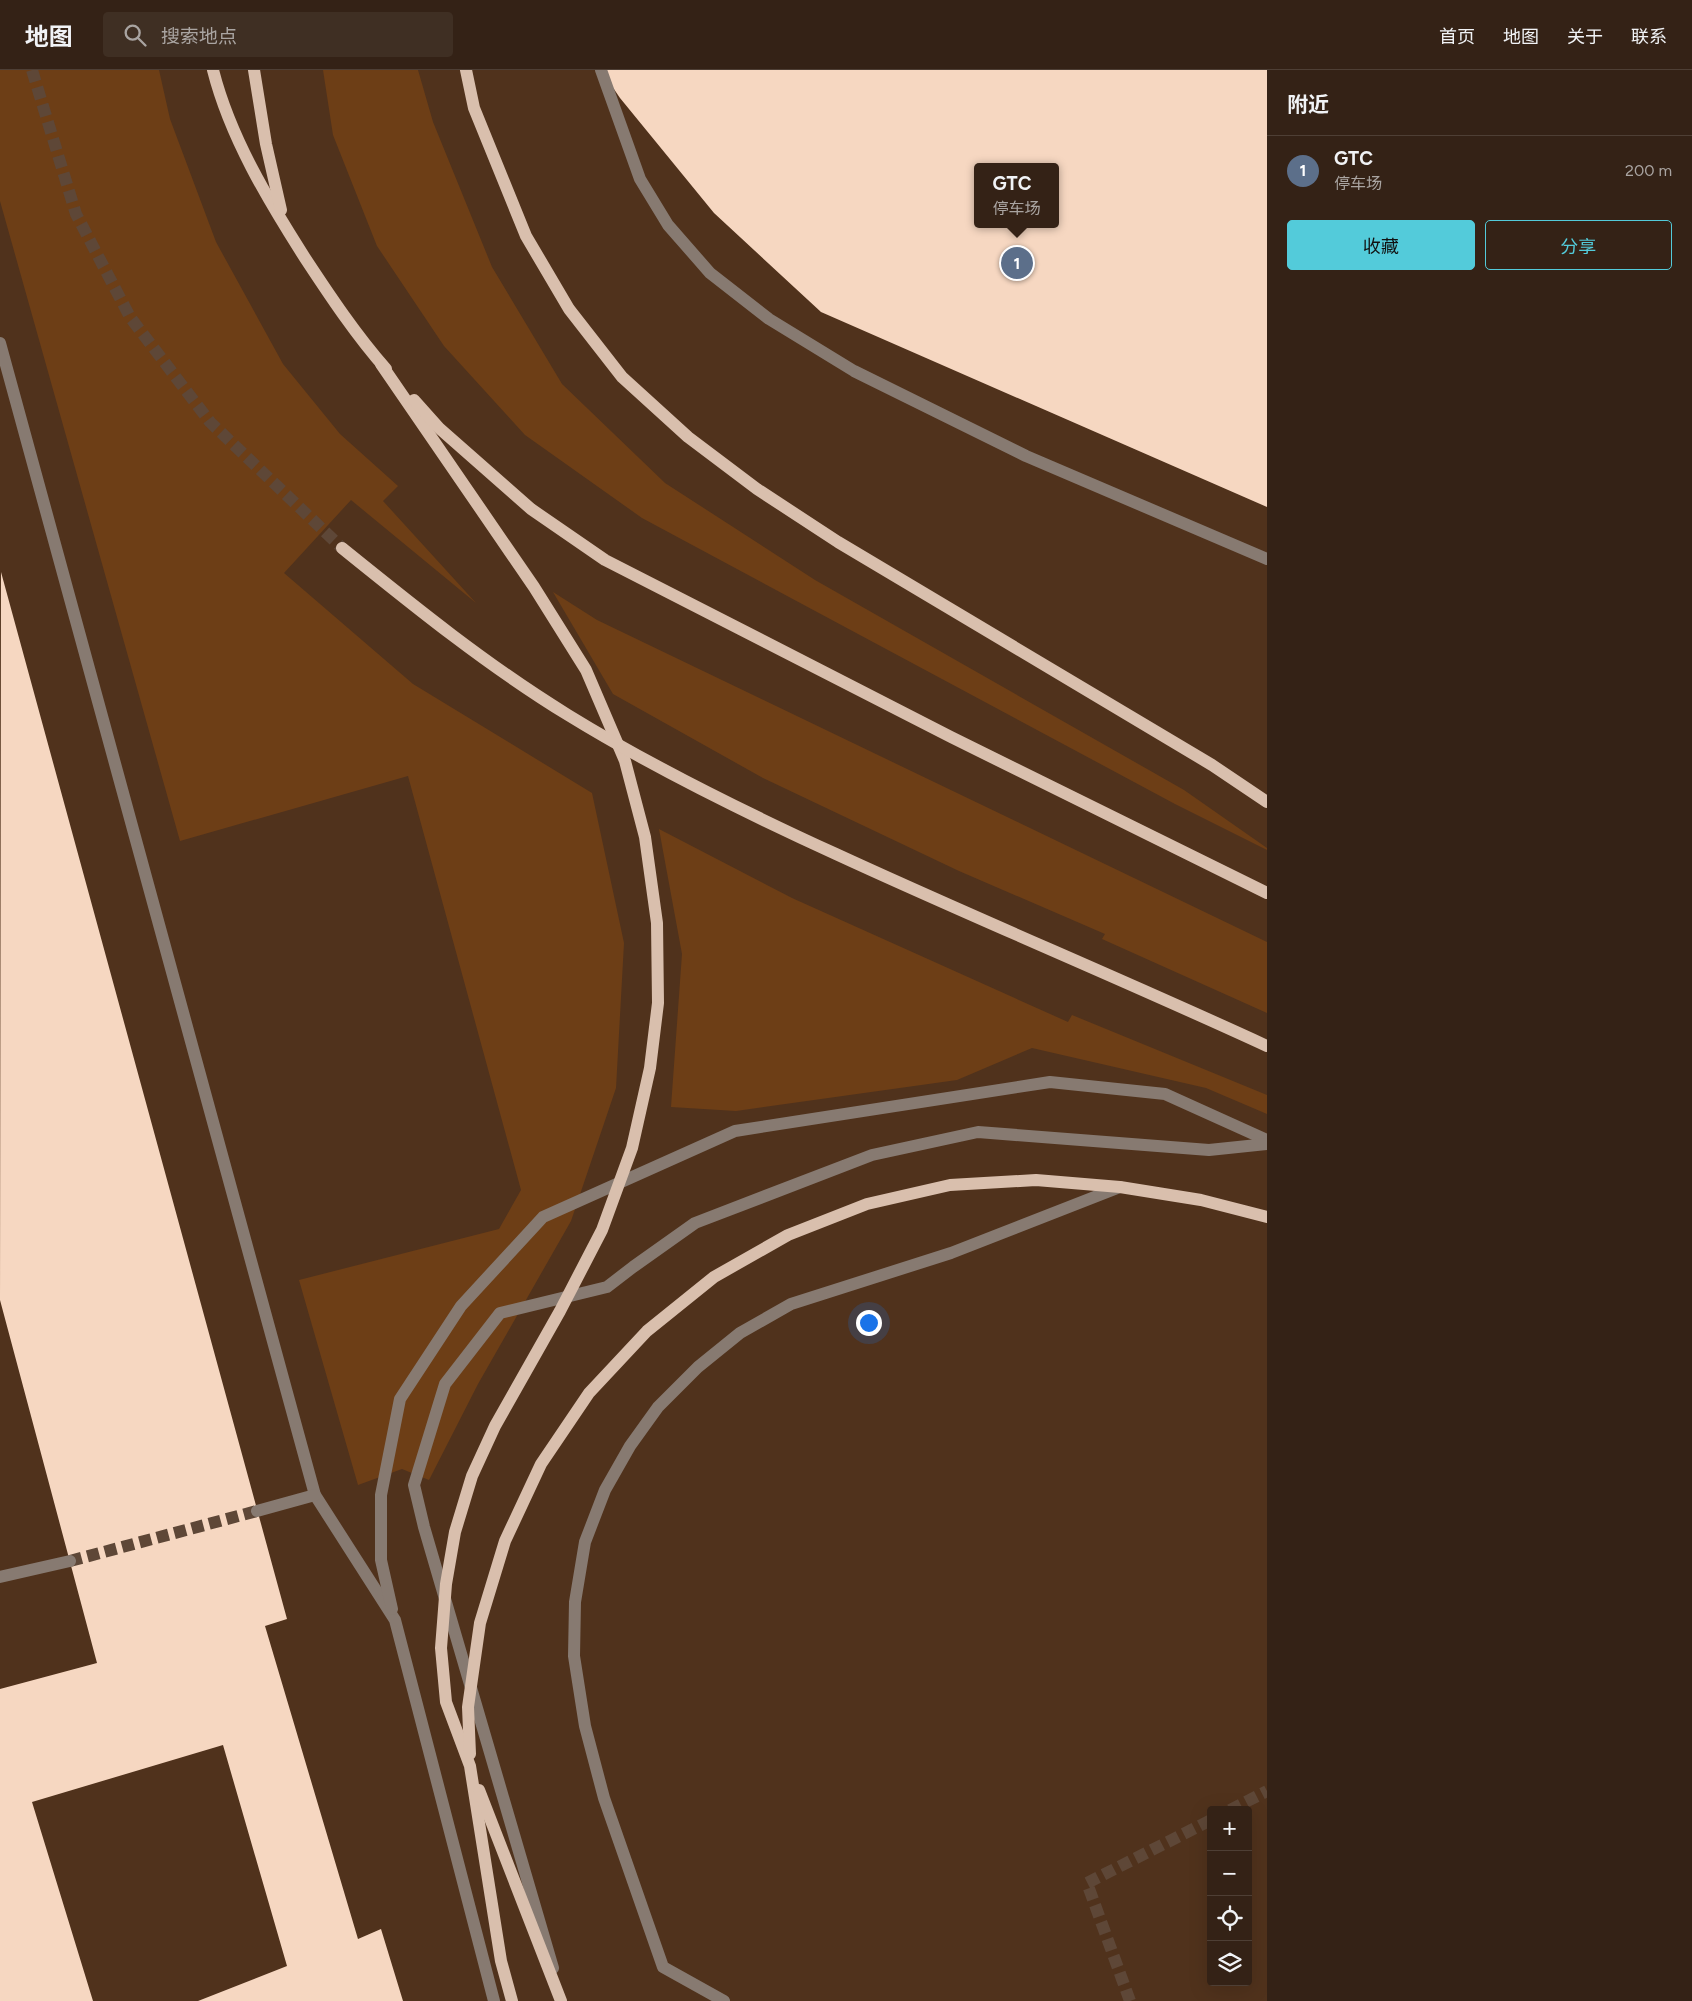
<!DOCTYPE html>
<html lang="zh">
<meta charset="utf-8">
<style>
:root{--surface:#342216;--page:#3f2f23;--text:#f1f3f6;--muted:#a9a4a1;--line:#4e3f35;--accent:#53cbda}
body{margin:0;font-family:Figtree,"Noto Sans SC",sans-serif;background:var(--page);color:var(--text)}
.controls{position:absolute;right:15px;bottom:15px;display:grid;overflow:hidden;border-radius:5px;box-shadow:0 5px 20px #0002}
.controls button{width:45px;height:45px;display:grid;place-items:center;padding:0;border:0;border-bottom:1px solid var(--line);background:var(--surface);color:var(--text);font:25px sans-serif}
.you{position:absolute;left:868px;top:1252px;width:18px;height:18px;margin:-12px;border:4px solid #fff;border-radius:50%;background:#1a73e8;box-shadow:0 0 0 8px #1a73e833}
.badge{display:grid;place-items:center;width:32px;height:32px;border-radius:50%;background:var(--accent);color:#fff;font-size:16px;font-weight:700}
.pin{position:absolute;translate:-50% -50%;border:2px solid #fff;box-shadow:0 1px 5px #0006}
.popup{position:absolute;left:974px;top:93px;width:85px;height:65px;box-sizing:border-box;display:grid;place-content:center;border-radius:5px;background:var(--surface);filter:drop-shadow(0 1px 4px #0005);font-size:16px;white-space:nowrap;color:var(--muted)}
.popup b{font-size:19px;color:var(--text)}
.popup::after{content:'';position:absolute;left:50%;top:100%;margin-left:-10px;border:10px solid transparent;border-top-color:var(--surface)}
.list{margin:0;padding:0;list-style:none}
h2{display:flex;justify-content:space-between;align-items:center;height:65px;margin:0;padding:0 20px;font-size:21px}
h2 small{font-size:16px;font-weight:400;color:var(--muted)}
.list li{display:grid;grid-template-columns:32px 1fr auto;gap:15px;align-items:center;box-sizing:border-box;height:70px;padding:0 20px;border-top:1px solid var(--line)}
.list b{display:block;font-size:19px;white-space:nowrap}
.list p{margin:0;font-size:16px;white-space:nowrap;color:var(--muted)}
.list em{font-size:16px;font-style:normal;color:var(--muted)}
.actions{display:flex;gap:10px;padding:15px 20px}
.actions a{flex:1;padding:11px 0;border:1px solid var(--accent);border-radius:5px;text-align:center;font-size:18px;color:var(--accent)}
.actions .main{background:var(--accent);color:#111}
.icon{flex:none;width:28px;height:28px;fill:none;stroke:currentColor;stroke-width:2;stroke-linecap:round;stroke-linejoin:round}
.map{position:relative;flex:none;width:1267px;height:1931px;overflow:hidden}
header{display:flex;align-items:center;gap:30px;box-sizing:border-box;height:70px;padding:0 25px;background:var(--surface);border-bottom:1px solid var(--line)}
header strong{font-size:24px}
nav{display:flex;gap:28px;margin-inline-start:auto;font-size:18px}
.search{width:350px;height:45px;background:var(--page);display:flex;align-items:center;gap:12px;box-sizing:border-box;padding:0 18px;border-radius:5px;color:var(--muted);font-size:19px}
main{display:flex}
aside{flex:1;background:var(--surface)}
.map>svg:first-child{display:block}
.built{fill:#50321c;fill-rule:evenodd}
.green{fill:#6d3e16}
.building{fill:#f6d7c1;fill-rule:evenodd}
.lines{fill:none;stroke-linecap:round;stroke-linejoin:round}
.minor-tunnel{stroke:#5e4737;stroke-width:12;stroke-dasharray:12 6;stroke-linecap:butt}
.major-tunnel{stroke:#5e4737;stroke-width:12;stroke-dasharray:12 6;stroke-linecap:butt}
.minor{stroke:#877a71;stroke-width:12}
.major{stroke:#d9bfad;stroke-width:12}
</style>
<header>
<strong>地图</strong>
<div class="search"><svg class="icon" aria-label="search" viewBox="0 0 24 24"><circle cx="10" cy="10" r="6"/><path d="M15 15l6 6"/></svg>搜索地点</div>
<nav><a>首页</a><a>地图</a><a>关于</a><a>联系</a></nav>
</header>
<main>
<div class="map">
<svg width="1267" height="1931" viewBox="0 0 1267 1931">
<rect width="100%" height="100%" fill="#462e1d"/>
<!-- built -->
<path class="built" d="M0 0H1267V1931H0ZM978 97H1056V154H978ZM1211 1740H1248V1912H1211Z"/>
<!-- green -->
<g class="green">
<path d="M0 0H159L170 49 216 172 283 294 340 364 398 416 383 431 476 533 351 430 284 503 413 614 592 723 624 873 616 1018 571 1151 478 1314 429 1410 402 1399 358 1415 299 1210 499 1159 521 1120 408 706 180 771 0 131Z"/>
<path d="M323 0H418L433 52 492 197 562 314 665 413 815 510 1184 720 1267 778V780L1175 734 642 448 525 365 444 276 377 176 333 65Z"/>
<path d="M553 522 597 550 1267 872V943L1102 869 1105 864 959 801 763 708 613 624Z"/>
<path d="M659 759 792 828 1068 952 1072 945 1267 1025V1044L1206 1018 1032 978 957 1010 736 1041 671 1037 682 884Z"/>
</g>
<!-- building -->
<g class="building">
<path d="M601 0H1267V437L821 242 714 143 620 28ZM978 97H1056V154H978Z"/>
<path d="M1 502 287 1549 265 1556 358 1869 381 1859 403 1931H198L287 1896 223 1675 32 1732 93 1931H0V1619L97 1593 0 1230Z"/>
</g>
<g class="lines">
<!-- minor-tunnel -->
<g class="minor-tunnel">
<path d="M70 1491 257 1441"/>
<path d="M1230 1740 1267 1721"/>
<path d="M1130 1931 1087 1813 1211 1750"/>
</g>
<!-- major-tunnel -->
<path class="major-tunnel" d="M32 0 76 144 130 247 210 352 342 478"/>
<!-- minor -->
<g class="minor">
<path d="M601 0 640 109 668 155 710 203 769 249 854 301 1026 386 1267 489"/>
<path d="M0 273 315 1425 395 1550 494 1931"/>
<path d="M257 1441 315 1425"/>
<path d="M0 1507 70 1491"/>
<path d="M392 1539 381 1490V1425L400 1329 461 1236 543 1147 735 1061 1050 1012 1165 1024 1267 1070"/>
<path d="M553 1898 424 1457 414 1415 445 1314 500 1243 607 1217 633 1197 695 1153 872 1085 978 1062 1209 1080 1267 1074"/>
<path d="M724 1931 663 1897 604 1728 585 1656 574 1586 575 1532 585 1472 605 1420 630 1376 658 1337 698 1297 740 1263 791 1234 951 1183 1120 1117"/>
</g>
<!-- major -->
<g class="major">
<path d="M213 0C230 67 268 130 305 188 330 226 356 265 386 299"/>
<path d="M254 0 266 74 281 140"/>
<path d="M466 0 474 38 526 166 569 239 622 307 688 367 757 419 838 472 1212 695 1267 732"/>
<path d="M381 294 534 517 586 600 625 691 645 767 657 853 658 933 650 998 632 1078 602 1160 560 1241 495 1356 472 1406 455 1462 446 1514 441 1578 446 1632 470 1696 501 1891 512 1931"/>
<path d="M414 330 439 358 531 439 605 490 951 667 1267 823"/>
<path d="M342 478C415 537 488 596 568 645 654 698 744 742 836 784 979 850 1124 910 1267 976"/>
<path d="M470 1684 468 1637 480 1553 505 1471 541 1394 589 1323 647 1261 714 1207 788 1165 867 1134 950 1115 1036 1110 1120 1117 1201 1130 1267 1147"/>
<path d="M479 1720 561 1931"/>
</g>
</g>
</svg>
<div class="controls">
<button>+</button>
<button>−</button>
<button><svg class="icon" aria-label="locate" viewBox="0 0 24 24"><circle cx="12" cy="12" r="6"/><path d="M12 2v4M12 18v4M2 12h4M18 12h4"/></svg></button>
<button><svg class="icon" aria-label="layers" viewBox="0 0 24 24"><path d="M12 4l9 5-9 5-9-5zM3 14l9 5 9-5"/></svg></button>
</div>
<div class="you"></div>
<div class="pin badge" style="left:1017px;top:193px;background:#5c6f8a">1</div>
<div class="popup"><b>GTC</b>停车场</div>
</div>
<aside>
<h2>附近<small></small></h2>
<ul class="list">
<li><span class="badge" style="background:#5c6f8a">1</span><div><b>GTC</b><p>停车场</p></div><em>200 m</em></li>
</ul>
<div class="actions"><a class="main">收藏</a><a>分享</a></div>
</aside>
</main>
